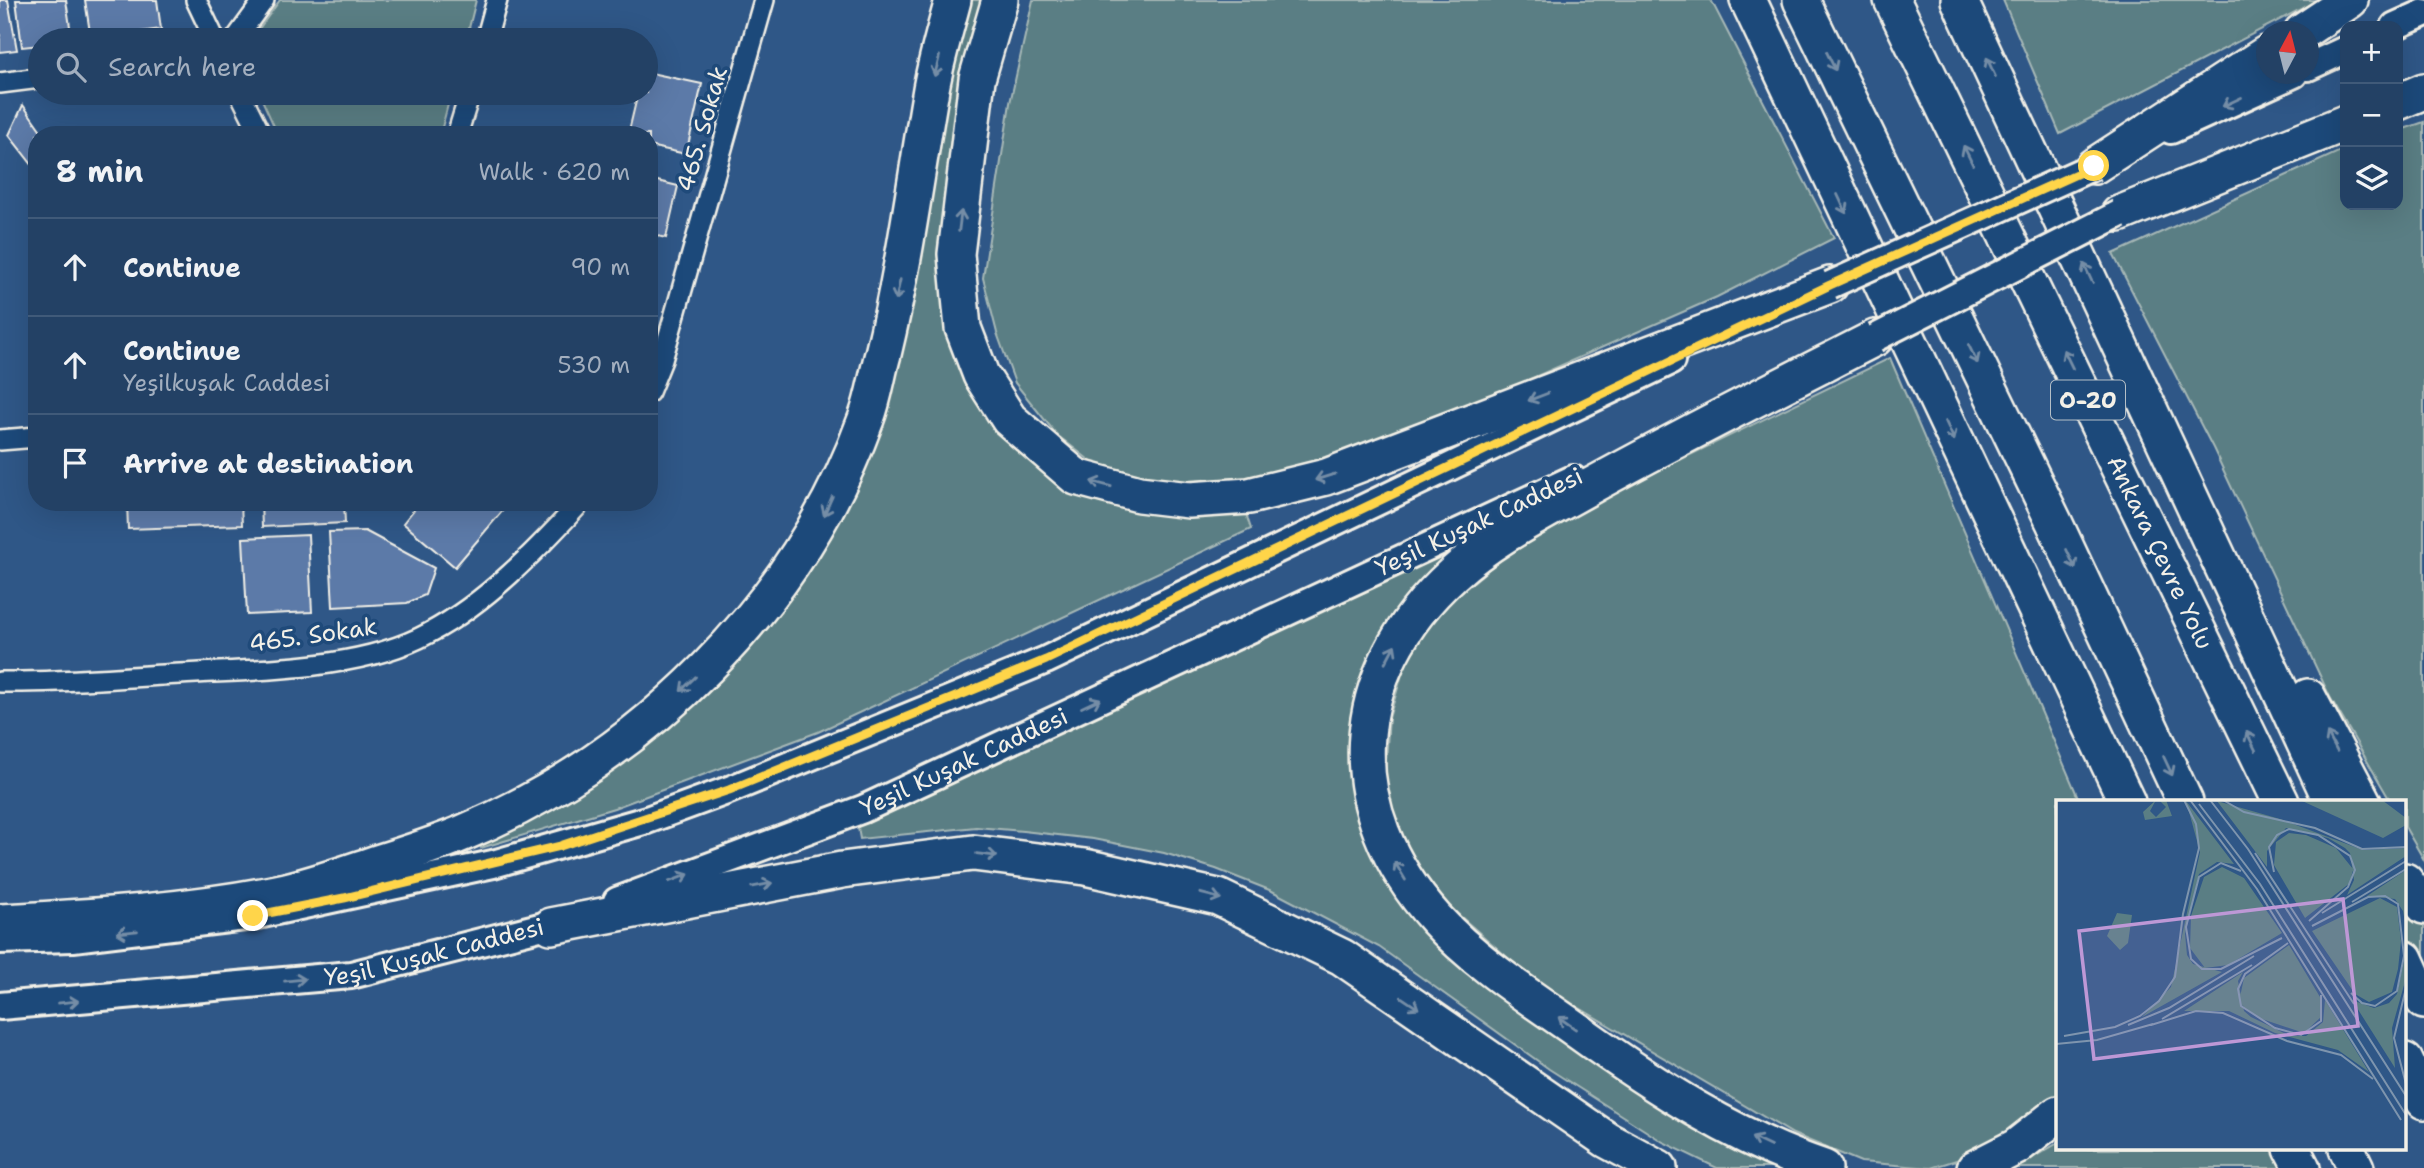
<!DOCTYPE html>
<meta charset="utf-8">
<style>
:root{--surface:#234165;--page:#2f4c6e;--text:#f1f3f6;--muted:#a3afbf;--line:#405a79}
body{margin:0;font-family:"Shantell Sans",sans-serif;background:var(--page);color:var(--text)}
.controls{position:absolute;right:21px;top:21px;display:grid;overflow:hidden;border-radius:14px;box-shadow:0 7px 28px #0002}
.controls button{width:63px;height:63px;display:grid;place-items:center;padding:0;border:0;border-bottom:2px solid var(--line);background:var(--surface);color:var(--text);font:35px sans-serif}
.compass{position:absolute;left:2256px;top:21px;width:63px;height:63px;border-radius:50%;background:var(--surface);box-shadow:0 7px 28px #0002;rotate:7deg}
.stop{position:absolute;width:21px;height:21px;margin:-16px;border:5px solid #ffd54a;border-radius:50%;background:#fff}
.stop.end{background:#ffd54a;border-color:#fff;box-shadow:0 2px 7px #0008}
.list{margin:0;padding:0;list-style:none}
h2{display:flex;justify-content:space-between;align-items:center;height:91px;margin:0;padding:0 28px;font-size:30px}
h2 small{font-size:23px;font-weight:400;color:var(--muted)}
.list li{display:grid;grid-template-columns:46px 1fr auto;gap:21px;align-items:center;box-sizing:border-box;height:98px;padding:0 28px;border-top:2px solid var(--line)}
.list b{display:block;font-size:26px;white-space:nowrap}
.list p{margin:0;font-size:23px;white-space:nowrap;color:var(--muted)}
.list em{font-size:23px;font-style:normal;color:var(--muted)}
.icon{flex:none;width:38px;height:38px;fill:none;stroke:currentColor;stroke-width:2;stroke-linecap:round;stroke-linejoin:round}
.map{position:relative;flex:none;width:2424px;height:1168px;overflow:hidden}
.search{position:absolute;background:var(--surface);box-shadow:0 7px 28px #0002;left:28px;top:28px;width:630px;height:77px;display:flex;align-items:center;gap:18px;box-sizing:border-box;padding:0 24px;border-radius:38px;color:var(--muted);font-size:26px}
.panel{position:absolute;background:var(--surface);box-shadow:0 7px 28px #0002;left:28px;top:126px;width:630px;height:385px;border-radius:28px}
.map>svg:first-child{display:block}
.green{fill:#5a7e84;stroke:#a7b8b6;stroke-width:2}
.building{fill:#5b7aa8;stroke:#f4f1e8;stroke-width:2}
.lines{fill:none;stroke-linecap:round;stroke-linejoin:round}
.street-casing{stroke:#f4f1e8;stroke-width:24}
.secondary-casing{stroke:#f4f1e8;stroke-width:32}
.highway-casing{stroke:#f4f1e8;stroke-width:40}
.street{stroke:#1f4a7a;stroke-width:19}
.secondary{stroke:#1f4a7a;stroke-width:26}
.highway{stroke:#1f4a7a;stroke-width:35}
.secondary-bridge-casing{stroke:#f4f1e8;stroke-width:32;stroke-linecap:butt}
.secondary-bridge{stroke:#1f4a7a;stroke-width:26}
.oneway{stroke:#748da6}
.route{stroke:#ffd54a;stroke-width:9}
.labels{text-anchor:middle;stroke-width:7;stroke-linejoin:round;paint-order:stroke}
.shield{fill:#1f4a7a;stroke:#b4bfc7;stroke-width:2}
.shield-label{font-size:23px;font-weight:bold;fill:#f4f1e8}
.street-label{font-size:24px;fill:#f4f1e8;stroke:#1f4a7a}
.inset-road{fill:none;stroke:#7e95ae;stroke-width:2}
.view{fill:#be98d6;fill-opacity:0.15;stroke:#be98d6;stroke-width:3.5}
.inset-edge{fill:none;stroke:#f4f1e8;stroke-width:3.5}
</style>
<div class="map">
<svg width="2424" height="1168" viewBox="0 0 2424 1168">
<rect width="100%" height="100%" fill="#2f5787"/>
<filter id="ink" filterUnits="userSpaceOnUse"><feTurbulence type="fractalNoise" baseFrequency=".0143" numOctaves="2"/><feDisplacementMap in="SourceGraphic" scale="14" xChannelSelector="R" yChannelSelector="G"/><feConvolveMatrix kernelMatrix="1 2 1 2 8 2 1 2 1" color-interpolation-filters="sRGB"/></filter>
<g filter="url(#ink)">
<!-- green -->
<g class="green">
<path d="M280 0H476L466 40H255L256 33Z"/>
<path d="M960 0H984L953 332 1072 486 1243 505 1251 529 818 732 614 808 481 848 477 831 640 745 844 503Z"/>
<path d="M1033 0H1711L1834 238 1717 297 1311 475 1223 493 1102 470 1057 435 1015 383 997 333 983 278 1010 103Z"/>
<path d="M2003 0H2318L2060 134Z"/>
<path d="M259 93H451L440 135H278Z"/>
<path d="M2424 122V860L2405 827V802H2391L2330 697 2213 448 2113 254 2345 149V205H2398V131Z"/>
<path d="M1890 358 2080 802H2058V1098L1985 1151 1931 1168 1861 1162 1793 1134 1537 983 1414 876 1390 820 1385 774 1389 718 1406 661 1440 610 1501 559 1618 490Z"/>
<path d="M1437 548 1444 567C1397 592 1371 646 1358 695 1340 768 1361 846 1404 906 1433 948 1477 979 1517 1009 1599 1068 1685 1121 1774 1168H1717L1663 1142 1549 1069 1379 947 1272 891 1216 869 1164 853 1093 839 1023 831 976 827 860 839 856 816Z"/>
<path d="M2416 916 2424 925V986L2405 945V922Z"/>
<path d="M2058 1143V1149H2282L2290 1168H2015Z"/>
</g>
<!-- building -->
<g class="building">
<path d="M0 0H8L17 50 0 52Z"/>
<path d="M16 0H66L72 40H40V45L22 47Z"/>
<path d="M85 0H157L161 29 91 39Z"/>
<path d="M646 72 702 84 686 154 649 146V135H628L638 93H646Z"/>
<path d="M23 105 44 135H37V171L9 135Z"/>
<path d="M649 179 678 186 666 238 649 234Z"/>
<path d="M127 502H241L242 525 128 529Z"/>
<path d="M261 502H344L345 523 262 527Z"/>
<path d="M420 502H510L455 567 403 523Z"/>
<path d="M365 531 434 568 425 595 407 603 333 607 329 532Z"/>
<path d="M308 535 312 612 247 615 243 538Z"/>
</g>
<g class="lines">
<defs>
<g id="street">
<path d="M196 0 215 40"/>
<path d="M235 40 264 0"/>
<path d="M486 40 497 0"/>
<path d="M0 83 40 78"/>
<path d="M240 93 261 135"/>
<path d="M457 135 470 93"/>
<path d="M649 392 662 360 764 0"/>
<path d="M0 440 37 437"/>
<path d="M0 682C60 683 120 677 180 674 257 669 360 671 429 633 486 603 537 550 581 502"/>
</g>
<g id="secondary">
<path d="M2395 26 2424 13"/>
<path d="M2308 67 2345 50"/>
<path d="M2171 130 2294 74"/>
<path id="s1" d="M617 901 863 809 1573 479"/>
<path d="M0 940 73 938 253 916 493 864 647 820 729 790 1046 660 1671 361"/>
<path id="s2" d="M0 1006 351 975 567 920"/>
</g>
<g id="highway">
<path d="M1000 0 977 79 956 254 963 328 981 375 1009 419 1076 477 1139 494 1189 500 1249 496 1326 477 1830 285"/>
<path d="M1748 0 2127 802"/>
<path d="M1801 0 2054 522 2185 802"/>
<path id="s3" d="M1892 0 2281 802"/>
<path d="M1959 0 2332 802"/>
<path d="M2302 32 2350 0"/>
<path d="M2398 102 2424 91"/>
<path d="M2094 166 2266 54"/>
<path d="M2119 214 2345 123"/>
<path d="M2308 697 2363 802"/>
<path d="M2405 881 2424 906"/>
<path d="M0 922C92 917 186 911 277 893 311 886 344 874 377 863 406 854 435 845 463 833 644 758 799 604 866 419 874 398 877 375 883 354 904 268 915 182 930 95 935 63 945 31 953 0"/>
<path d="M551 926 842 870 973 853 1085 867 1218 897 1342 957 1607 1140 1659 1168"/>
<path d="M2405 959 2424 1001"/>
<path d="M2405 1061 2424 1101"/>
<path d="M2292 1149 2302 1168"/>
<path d="M2347 1149 2356 1168"/>
<path d="M1824 1168C1736 1139 1653 1085 1578 1031 1530 997 1476 963 1436 919 1337 809 1344 673 1453 574 1492 538 1543 513 1589 487 1683 435 1779 387 1875 338"/>
<path d="M1975 1168 2016 1147 2058 1114"/>
</g>
</defs>
<!-- street casing -->
<use href="#street" class="street-casing"/>
<!-- secondary casing -->
<use href="#secondary" class="secondary-casing"/>
<!-- highway casing -->
<use href="#highway" class="highway-casing"/>
<!-- street -->
<use href="#street" class="street"/>
<!-- secondary -->
<use href="#secondary" class="secondary"/>
<!-- highway -->
<use href="#highway" class="highway"/>
<defs>
<g id="secondary-bridge">
<path d="M1830 285 2094 166"/>
<path d="M1875 338 2119 214"/>
</g>
</defs>
<!-- secondary-bridge casing -->
<use href="#secondary-bridge" class="secondary-bridge-casing"/>
<!-- secondary-bridge -->
<use href="#secondary-bridge" class="secondary-bridge"/>
</g>
<!-- one-way arrows -->
<defs><path id="oneway-shaft" d="M-6 0H5M1.5-3L5.5 0L1.5 3" fill="none" stroke-width="1.6" stroke-linecap="round" stroke-linejoin="round" transform="scale(1.75)"/></defs>
<g class="oneway">
<use href="#oneway-shaft" transform="translate(1831 61) rotate(64)"/>
<use href="#oneway-shaft" transform="translate(937 66) rotate(104)"/>
<use href="#oneway-shaft" transform="translate(1991 67) rotate(-115)"/>
<use href="#oneway-shaft" transform="translate(2232 102) rotate(155)"/>
<use href="#oneway-shaft" transform="translate(1968 155) rotate(-116)"/>
<use href="#oneway-shaft" transform="translate(1842 204) rotate(65)"/>
<use href="#oneway-shaft" transform="translate(960 221) rotate(-83)"/>
<use href="#oneway-shaft" transform="translate(2088 273) rotate(-115)"/>
<use href="#oneway-shaft" transform="translate(898 290) rotate(102)"/>
<use href="#oneway-shaft" transform="translate(1973 354) rotate(64)"/>
<use href="#oneway-shaft" transform="translate(2068 359) rotate(-116)"/>
<use href="#oneway-shaft" transform="translate(1538 397) rotate(159)"/>
<use href="#oneway-shaft" transform="translate(1950 431) rotate(65)"/>
<use href="#oneway-shaft" transform="translate(1325 477) rotate(163)"/>
<use href="#oneway-shaft" transform="translate(1101 484) rotate(-165)"/>
<use href="#oneway-shaft" transform="translate(828 506) rotate(114)"/>
<use href="#oneway-shaft" transform="translate(2071 559) rotate(65)"/>
<use href="#oneway-shaft" transform="translate(1390 654) rotate(-62)"/>
<use href="#oneway-shaft" transform="translate(688 684) rotate(136)"/>
<use href="#oneway-shaft" transform="translate(1091 703) rotate(-25)"/>
<use href="#oneway-shaft" transform="translate(2251 741) rotate(-116)"/>
<use href="#oneway-shaft" transform="translate(2332 742) rotate(-118)"/>
<use href="#oneway-shaft" transform="translate(2168 766) rotate(65)"/>
<use href="#oneway-shaft" transform="translate(987 855) rotate(7)"/>
<use href="#oneway-shaft" transform="translate(1400 871) rotate(-121)"/>
<use href="#oneway-shaft" transform="translate(679 878) rotate(-21)"/>
<use href="#oneway-shaft" transform="translate(762 885) rotate(-11)"/>
<use href="#oneway-shaft" transform="translate(1211 896) rotate(15)"/>
<use href="#oneway-shaft" transform="translate(127 932) rotate(174)"/>
<use href="#oneway-shaft" transform="translate(295 980) rotate(-6)"/>
<use href="#oneway-shaft" transform="translate(68 1002) rotate(-6)"/>
<use href="#oneway-shaft" transform="translate(1410 1003) rotate(34)"/>
<use href="#oneway-shaft" transform="translate(1567 1023) rotate(-145)"/>
<use href="#oneway-shaft" transform="translate(1761 1142) rotate(-155)"/>
</g>
</g>
<g class="lines" filter="url(#ink)">
<!-- route -->
<path class="route" d="M253 916 344 898 560 846 729 790 1046 660 1830 285 2094 166"/>
</g>
<g class="labels">
<!-- shield labels -->
<rect class="shield" x="2051" y="380.5" width="74" height="39" rx="5"/>
<g class="shield-label">
<text x="2088" y="408">O-20</text>
</g>
<!-- street labels -->
<g class="street-label">
<text transform="translate(702 129) rotate(-74)" y="8">465. Sokak</text>
<text transform="translate(1479 522) rotate(-25)" y="8">Yeşil Kuşak Caddesi</text>
<text dy="8" stroke="none"><textPath href="#s3" startOffset="614">Ankara Çevre Yolu</textPath></text>
<text transform="translate(313 635) rotate(-8)" y="8">465. Sokak</text>
<text dy="8" stroke="none"><textPath href="#s1" startOffset="374">Yeşil Kuşak Caddesi</textPath></text>
<text dy="8" stroke="none"><textPath href="#s2" startOffset="438">Yeşil Kuşak Caddesi</textPath></text>
</g>
</g>
<!-- overview -->
<g transform="translate(2056 800)">
<rect width="350" height="350" fill="#2f5787"/>
<path d="M100 0 94 11 100 17 110 7 103 0H110L116 16 89 20 87 12ZM244 0H326L350 18V25L327 38ZM130 1 178 64 161 62 143 74 129 134 131 155 137 164 166 172 86 217 115 187 144 52ZM161 1 224 19 307 50 350 48V56L291 95 298 80 294 53 289 48 272 38 230 28 211 51V67ZM233 33 250 35 280 48 297 69 294 83 249 118 218 65 220 42ZM166 67 188 78 226 133 172 165 149 168 134 148 135 116 148 77ZM350 70V129L347 111 339 99 311 96ZM324 98 341 107 345 141 342 169 336 192 313 202 299 194 256 131ZM61 113 76 115 72 143 64 150 51 136ZM233 145 264 197 266 216 248 233 203 218 188 208 184 197 188 178ZM350 151V178L336 228 339 268 296 200 318 208 333 203 341 194ZM187 172 182 181 188 211 195 217 234 236H250L267 222 269 200 313 272 282 250 219 233 173 211H128Z" fill="#5a7e84"/>
<path class="inset-road" d="M134 0 201 89 345 320M154 0 192 49 350 296M167 0 188 12 259 28 306 49 350 47M143 4 204 84 350 315M199 53 298 204M185 71 165 63 143 77 130 127 135 159 146 169H165L226 138M218 72 213 47 221 35 233 29 262 35 294 56 299 70 292 87 253 121M296 102 350 69M266 113 350 61M256 126 312 97 329 96 342 104 348 156 341 191 319 206 306 203 295 193M232 143 189 174 182 189 185 206 219 228 245 235 265 221V195M350 188 338 238 350 284M106 219 196 165M72 225 113 208 198 156M95 225 140 211 167 213 231 241 285 255 317 279M8 236 59 227 84 216 103 201 119 177 127 114 143 48 140 24 128 0M0 244 41 240 97 224"/>
<path class="view" d="M287 99 302 226 38 259 23 131Z"/>
<rect width="350" height="350" class="inset-edge"/>
</g>
</svg>
<div class="controls">
<button>+</button>
<button>−</button>
<button><svg class="icon" aria-label="layers" viewBox="0 0 24 24"><path d="M12 4l9 5-9 5-9-5zM3 14l9 5 9-5"/></svg></button>
</div>
<svg class="compass" viewBox="-18 -18 36 36"><path d="M0-13l5 13h-10z" fill="#e53935"/><path d="M0 13l5-13h-10z" fill="#a3afbf"/></svg>
<div class="stop" style="left:2094px;top:166px"></div>
<div class="stop end" style="left:253px;top:916px"></div>
<div class="search"><svg class="icon" aria-label="search" viewBox="0 0 24 24"><circle cx="10" cy="10" r="6"/><path d="M15 15l6 6"/></svg>Search here</div>
<section class="panel">
<h2>8 min<small>Walk · 620 m</small></h2>
<ul class="list">
<li><svg class="icon" aria-label="ahead" viewBox="0 0 24 24"><path d="M12 20V5M6 11l6-6 6 6"/></svg><div><b>Continue</b></div><em>90 m</em></li>
<li><svg class="icon" aria-label="ahead" viewBox="0 0 24 24"><path d="M12 20V5M6 11l6-6 6 6"/></svg><div><b>Continue</b><p>Yeşilkuşak Caddesi</p></div><em>530 m</em></li>
<li><svg class="icon" aria-label="arrive" viewBox="0 0 24 24"><path d="M6 21V4h12l-3 4 3 4H6"/></svg><div><b>Arrive at destination</b></div></li>
</ul>
</section>
</div>
